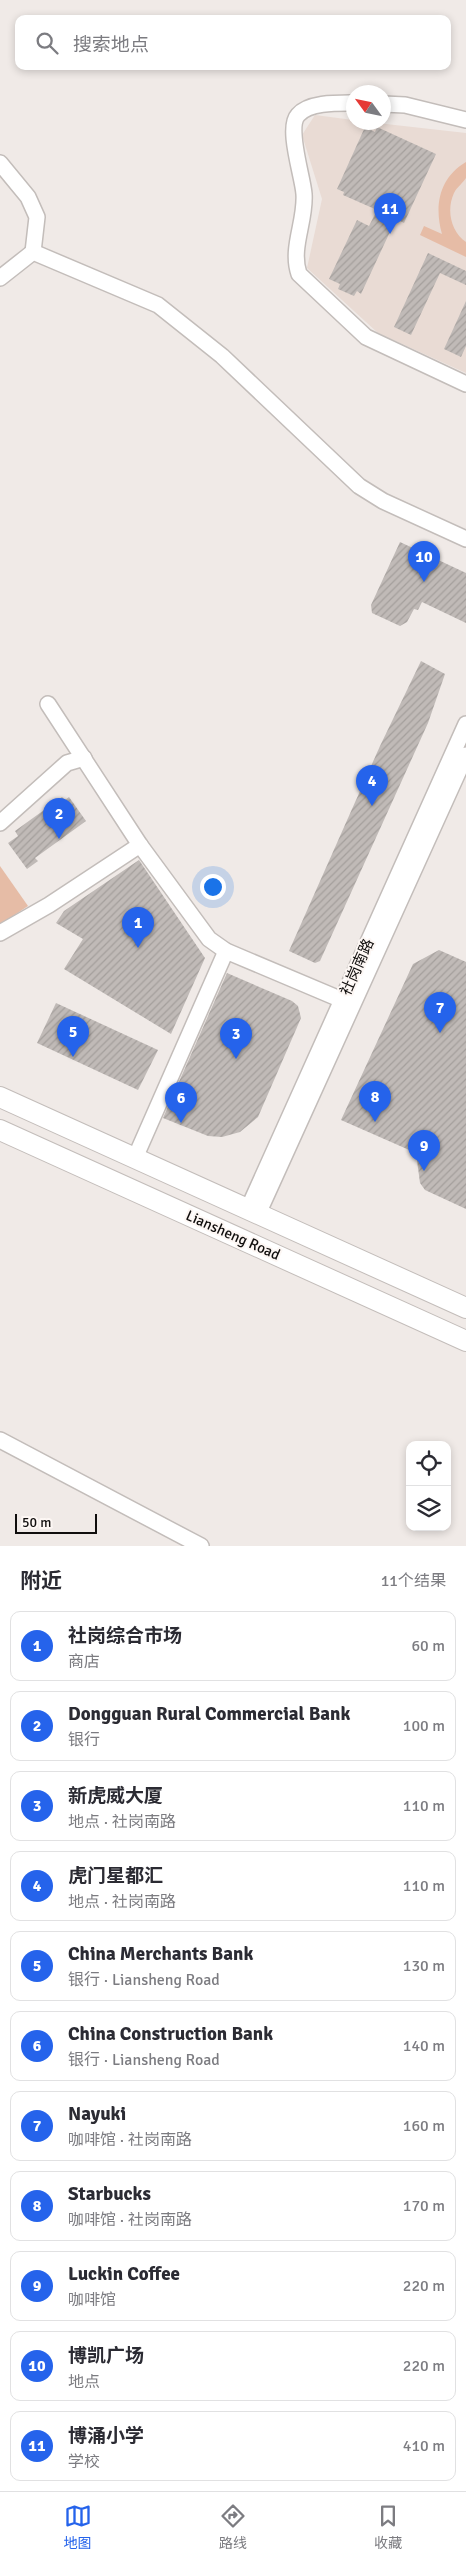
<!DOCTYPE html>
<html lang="zh">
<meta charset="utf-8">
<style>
:root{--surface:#fff;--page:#f2f2f3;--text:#2b2b33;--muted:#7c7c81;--line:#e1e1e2;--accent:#2563eb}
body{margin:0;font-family:Signika,"Noto Sans SC",sans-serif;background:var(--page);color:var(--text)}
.controls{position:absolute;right:15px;bottom:15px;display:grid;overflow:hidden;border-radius:10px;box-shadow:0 2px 8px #0003}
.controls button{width:45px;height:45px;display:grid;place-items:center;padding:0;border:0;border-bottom:1px solid var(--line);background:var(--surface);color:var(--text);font:25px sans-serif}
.compass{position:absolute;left:346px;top:85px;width:45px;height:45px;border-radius:50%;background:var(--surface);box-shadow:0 2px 8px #0003;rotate:303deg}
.scale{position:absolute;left:15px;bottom:12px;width:82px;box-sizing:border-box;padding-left:5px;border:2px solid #100e0d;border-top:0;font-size:14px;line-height:18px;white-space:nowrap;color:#100e0d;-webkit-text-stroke:4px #fdf7f4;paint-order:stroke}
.you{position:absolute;left:212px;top:886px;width:18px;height:18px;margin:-12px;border:4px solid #fff;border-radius:50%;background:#1a73e8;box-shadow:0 0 0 8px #1a73e833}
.badge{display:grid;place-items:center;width:32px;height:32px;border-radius:50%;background:var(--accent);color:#fff;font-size:16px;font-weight:700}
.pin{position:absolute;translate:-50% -41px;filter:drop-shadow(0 1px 2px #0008)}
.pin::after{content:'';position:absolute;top:26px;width:18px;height:15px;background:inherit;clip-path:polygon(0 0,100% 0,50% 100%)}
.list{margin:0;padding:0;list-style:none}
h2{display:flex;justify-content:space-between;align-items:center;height:65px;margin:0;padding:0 20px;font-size:21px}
h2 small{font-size:16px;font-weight:400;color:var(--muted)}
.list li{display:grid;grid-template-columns:32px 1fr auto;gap:15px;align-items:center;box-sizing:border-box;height:70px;margin:0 10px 10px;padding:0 10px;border:1px solid var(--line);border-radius:10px}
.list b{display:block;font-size:19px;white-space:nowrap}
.list p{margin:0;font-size:16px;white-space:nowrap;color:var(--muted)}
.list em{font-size:16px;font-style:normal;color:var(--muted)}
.icon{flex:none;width:28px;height:28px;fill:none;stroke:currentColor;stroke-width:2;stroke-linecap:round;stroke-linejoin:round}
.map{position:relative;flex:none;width:466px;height:1546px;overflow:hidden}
.search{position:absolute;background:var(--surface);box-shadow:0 2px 8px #0003;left:15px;right:15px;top:15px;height:55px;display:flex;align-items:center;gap:12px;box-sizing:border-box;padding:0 18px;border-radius:10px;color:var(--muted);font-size:19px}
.sheet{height:945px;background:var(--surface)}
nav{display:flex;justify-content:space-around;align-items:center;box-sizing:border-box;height:70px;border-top:1px solid var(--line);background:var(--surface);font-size:14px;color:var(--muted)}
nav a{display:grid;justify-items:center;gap:2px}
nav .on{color:var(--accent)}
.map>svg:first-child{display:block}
.built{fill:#e9dbd4}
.green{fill:#e6bca6}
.building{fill:url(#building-hatch)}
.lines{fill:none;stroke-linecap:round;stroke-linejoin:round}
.minor-casing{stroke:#c3bdba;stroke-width:18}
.major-casing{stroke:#c3bdba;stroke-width:22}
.minor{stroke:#fff;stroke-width:15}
.major{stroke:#fff;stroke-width:20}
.labels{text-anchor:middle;stroke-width:4;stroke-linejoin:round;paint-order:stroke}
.street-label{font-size:15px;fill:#100e0d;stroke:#fdf7f4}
</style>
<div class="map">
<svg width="466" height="1546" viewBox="0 0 466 1546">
<defs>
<pattern id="building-hatch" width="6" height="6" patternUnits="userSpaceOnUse" patternTransform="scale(1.25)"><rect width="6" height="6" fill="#c0bab7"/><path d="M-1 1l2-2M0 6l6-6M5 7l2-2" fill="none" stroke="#a49f9c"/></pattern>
</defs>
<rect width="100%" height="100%" fill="#f0eae7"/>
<!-- built -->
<path class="built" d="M315 115 353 120 354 122 377 123 466 133V373L378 333 307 268 322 199 302 135Z"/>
<!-- green -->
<g class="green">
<path d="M466 162C466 166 466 174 466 178 463 183 457 187 454 193 446 210 451 232 466 242V257L420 235 424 226 442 234C434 206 439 178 466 162Z"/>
<path d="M0 866 28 906 1 924 0 923Z"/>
</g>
<!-- building -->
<g class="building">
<path d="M365 127 375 132 377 127 436 154 404 223 396 219 361 294 357 291 354 296 338 289 340 284 329 279 357 220 369 226 377 210 343 195 344 192 337 189Z"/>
<path d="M428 253 466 271V285L440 273 411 335 394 327Z"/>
<path d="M466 301V346L461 357 444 349Z"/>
<path d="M400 542 466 573V623L422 602 418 610 414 609 407 622 400 626 372 613 371 605Z"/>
<path d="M421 661 445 674 428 723 320 961 315 963 289 951 380 746Z"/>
<path d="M62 797 65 800 69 797 86 821 35 858 38 861 27 869 8 843 18 836 15 831Z"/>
<path d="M139 860 205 958 171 1034 64 969 83 939 56 923 64 911Z"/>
<path d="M439 950 466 962V1209L425 1190 420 1183 416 1153 341 1120 413 964Z"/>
<path d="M227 973 292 1001 298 1006 301 1018 258 1117 240 1132 222 1137 208 1136 163 1118Z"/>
<path d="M56 1003 158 1050 138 1090 37 1043Z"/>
</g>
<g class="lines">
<defs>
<g id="minor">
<path d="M354 103C338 103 309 102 298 115 286 128 303 177 304 194 306 221 290 248 299 274L366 337 466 384"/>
<path d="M384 104 405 105 466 120"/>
<path d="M0 163 28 197 37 217 33 252"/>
<path d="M0 278 33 252 158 305 222 356 359 486 383 501 466 539"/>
<path d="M48 704 140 845 209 939 226 951 342 1000"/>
<path d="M0 823 67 763 84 758"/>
<path d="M0 933 49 905 140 845"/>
<path d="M135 1158 226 951"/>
<path d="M248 1209 466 724"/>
<path d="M258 1214 466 755"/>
<path d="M0 1440 201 1546"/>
</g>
<g id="major">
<path d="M0 1097 466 1308"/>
<path d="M0 1130 466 1341"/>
</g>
</defs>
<!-- minor casing -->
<use href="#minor" class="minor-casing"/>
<!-- major casing -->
<use href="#major" class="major-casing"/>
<!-- minor -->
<use href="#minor" class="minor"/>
<!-- major -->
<use href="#major" class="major"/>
</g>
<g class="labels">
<!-- street labels -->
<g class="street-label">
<text transform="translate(357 967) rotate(-66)" y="5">社岗南路</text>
<text transform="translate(233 1235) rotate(24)" y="5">Liansheng Road</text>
</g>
</g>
</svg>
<div class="controls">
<button><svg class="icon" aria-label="locate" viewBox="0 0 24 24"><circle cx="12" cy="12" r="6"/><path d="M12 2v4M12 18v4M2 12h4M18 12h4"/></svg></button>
<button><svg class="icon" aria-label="layers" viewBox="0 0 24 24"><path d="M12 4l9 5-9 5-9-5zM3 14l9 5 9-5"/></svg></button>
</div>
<svg class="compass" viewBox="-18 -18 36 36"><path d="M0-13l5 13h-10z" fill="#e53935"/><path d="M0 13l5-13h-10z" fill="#7c7c81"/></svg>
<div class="scale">50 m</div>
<div class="you"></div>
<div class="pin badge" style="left:138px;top:948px">1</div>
<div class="pin badge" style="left:59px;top:839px">2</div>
<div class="pin badge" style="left:236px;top:1059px">3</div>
<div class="pin badge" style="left:372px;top:806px">4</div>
<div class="pin badge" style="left:73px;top:1057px">5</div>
<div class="pin badge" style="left:181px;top:1123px">6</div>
<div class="pin badge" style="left:440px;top:1033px">7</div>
<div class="pin badge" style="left:375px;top:1122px">8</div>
<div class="pin badge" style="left:424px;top:1171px">9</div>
<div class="pin badge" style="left:424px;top:582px">10</div>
<div class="pin badge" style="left:390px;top:234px">11</div>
<div class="search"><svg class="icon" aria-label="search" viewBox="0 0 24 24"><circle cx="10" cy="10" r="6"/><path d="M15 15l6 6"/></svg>搜索地点</div>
</div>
<section class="sheet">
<h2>附近<small>11个结果</small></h2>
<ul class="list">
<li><span class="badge">1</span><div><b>社岗综合市场</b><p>商店</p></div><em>60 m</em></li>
<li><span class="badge">2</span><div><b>Dongguan Rural Commercial Bank</b><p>银行</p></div><em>100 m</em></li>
<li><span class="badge">3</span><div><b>新虎威大厦</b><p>地点 · 社岗南路</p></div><em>110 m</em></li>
<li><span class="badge">4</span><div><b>虎门星都汇</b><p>地点 · 社岗南路</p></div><em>110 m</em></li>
<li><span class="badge">5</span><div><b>China Merchants Bank</b><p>银行 · Liansheng Road</p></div><em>130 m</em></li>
<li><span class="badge">6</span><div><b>China Construction Bank</b><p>银行 · Liansheng Road</p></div><em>140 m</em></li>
<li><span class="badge">7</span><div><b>Nayuki</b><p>咖啡馆 · 社岗南路</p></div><em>160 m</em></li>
<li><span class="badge">8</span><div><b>Starbucks</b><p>咖啡馆 · 社岗南路</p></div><em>170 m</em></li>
<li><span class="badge">9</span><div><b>Luckin Coffee</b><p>咖啡馆</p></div><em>220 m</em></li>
<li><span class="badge">10</span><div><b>博凯广场</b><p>地点</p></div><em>220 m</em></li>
<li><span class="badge">11</span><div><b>博涌小学</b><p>学校</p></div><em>410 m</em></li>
</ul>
</section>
<nav>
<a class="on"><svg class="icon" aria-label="map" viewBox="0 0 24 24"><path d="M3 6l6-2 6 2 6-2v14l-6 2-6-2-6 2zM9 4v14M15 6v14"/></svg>地图</a>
<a><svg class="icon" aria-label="directions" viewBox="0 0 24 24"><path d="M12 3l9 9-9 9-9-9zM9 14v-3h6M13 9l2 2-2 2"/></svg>路线</a>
<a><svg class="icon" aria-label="saved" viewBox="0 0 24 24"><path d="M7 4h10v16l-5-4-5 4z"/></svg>收藏</a>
</nav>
